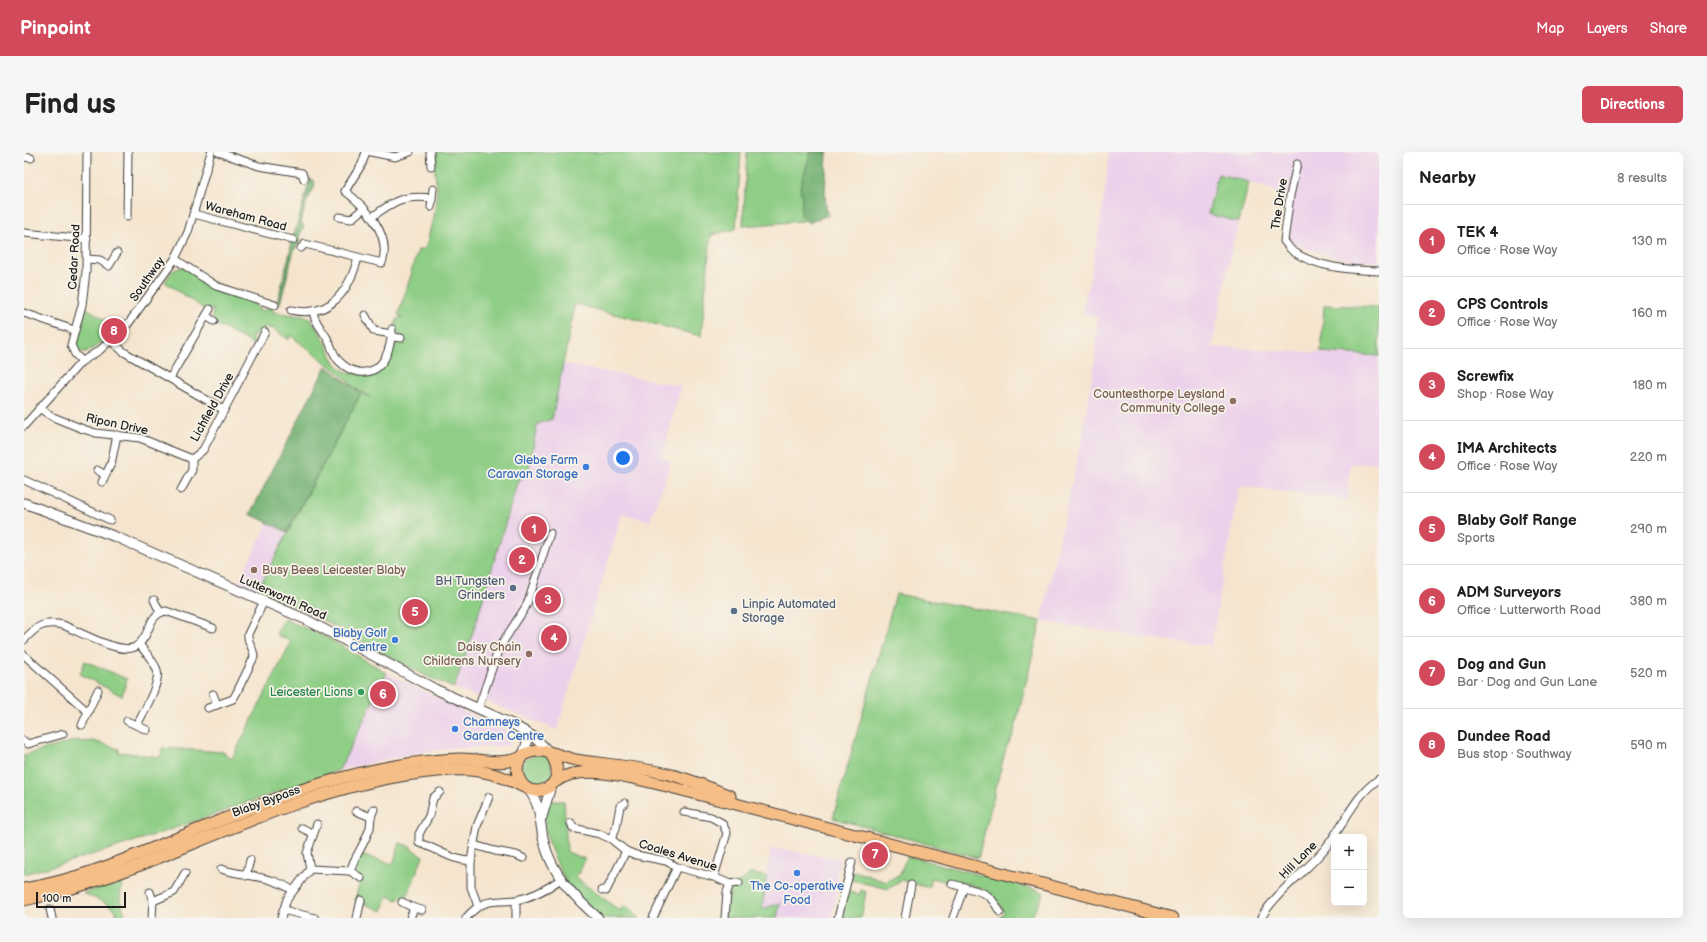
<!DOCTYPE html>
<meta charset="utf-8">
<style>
:root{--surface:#fff;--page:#f6f6f6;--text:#222;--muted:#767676;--line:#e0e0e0;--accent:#d1495b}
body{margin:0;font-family:"Balsamiq Sans",sans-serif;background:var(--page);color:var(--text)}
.controls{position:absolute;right:12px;bottom:12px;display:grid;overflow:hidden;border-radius:6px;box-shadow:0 4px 16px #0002}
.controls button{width:36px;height:36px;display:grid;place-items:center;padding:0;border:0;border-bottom:1px solid var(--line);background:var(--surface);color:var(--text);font:20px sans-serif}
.scale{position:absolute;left:12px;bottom:10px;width:90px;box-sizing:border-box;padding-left:4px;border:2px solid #1c1c1c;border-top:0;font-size:11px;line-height:14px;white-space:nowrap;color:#1c1c1c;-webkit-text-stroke:3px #f7f3e8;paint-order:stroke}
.you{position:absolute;left:599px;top:306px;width:14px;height:14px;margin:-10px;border:3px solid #fff;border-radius:50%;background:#1a73e8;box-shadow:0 0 0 6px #1a73e833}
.badge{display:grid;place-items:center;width:26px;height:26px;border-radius:50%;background:var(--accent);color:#fff;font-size:13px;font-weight:700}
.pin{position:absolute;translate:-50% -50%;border:2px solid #fff;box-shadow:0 1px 4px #0006}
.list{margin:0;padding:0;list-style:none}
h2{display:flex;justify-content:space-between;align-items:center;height:52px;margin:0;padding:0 16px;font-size:17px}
h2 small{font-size:13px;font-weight:400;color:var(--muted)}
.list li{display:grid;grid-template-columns:26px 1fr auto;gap:12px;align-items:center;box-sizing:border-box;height:72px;padding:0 16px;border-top:1px solid var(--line)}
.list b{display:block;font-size:15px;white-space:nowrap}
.list p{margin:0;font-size:13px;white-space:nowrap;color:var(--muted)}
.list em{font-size:13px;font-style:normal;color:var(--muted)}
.map{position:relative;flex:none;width:1355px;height:766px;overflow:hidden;border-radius:6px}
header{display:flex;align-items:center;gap:24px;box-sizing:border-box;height:56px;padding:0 20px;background:var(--accent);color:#fff}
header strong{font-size:19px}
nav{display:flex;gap:22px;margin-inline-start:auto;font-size:14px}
.intro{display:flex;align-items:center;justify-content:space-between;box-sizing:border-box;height:96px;padding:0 24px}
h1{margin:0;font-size:28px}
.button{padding:10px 18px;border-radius:6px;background:var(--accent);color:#fff;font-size:14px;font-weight:700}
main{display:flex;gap:24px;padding:0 24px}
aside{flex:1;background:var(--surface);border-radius:6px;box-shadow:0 4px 16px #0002}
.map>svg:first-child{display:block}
.built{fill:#ecd1ea}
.green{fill:#8ece85;stroke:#557550}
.forest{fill:#72b172;stroke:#476647}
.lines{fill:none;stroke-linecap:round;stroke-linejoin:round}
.minor-casing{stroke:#3d3a37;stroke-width:9}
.tertiary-casing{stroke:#3d3a37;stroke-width:11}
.primary-casing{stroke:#3d3a37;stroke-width:13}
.minor{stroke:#fff;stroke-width:7}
.tertiary{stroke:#fff;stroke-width:9}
.primary{stroke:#f6be87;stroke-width:11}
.education-dot{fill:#8d6e63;stroke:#f7f3e8;stroke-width:1.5}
.shop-dot{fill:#3f7fe0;stroke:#f7f3e8;stroke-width:1.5}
.service-dot{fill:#5c6f8a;stroke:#f7f3e8;stroke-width:1.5}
.leisure-dot{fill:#2e9e5b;stroke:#f7f3e8;stroke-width:1.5}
.labels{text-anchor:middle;stroke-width:3.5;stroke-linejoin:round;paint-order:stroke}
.street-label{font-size:12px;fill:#1c1c1c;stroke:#f7f3e8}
.education-label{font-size:12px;fill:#785e54;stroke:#f7f3e8;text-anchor:end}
.shop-label{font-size:12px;fill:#366cbe;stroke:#f7f3e8;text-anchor:end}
.service-label{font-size:12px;fill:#4e5e75;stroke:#f7f3e8;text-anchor:end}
.leisure-label{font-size:12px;fill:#27864d;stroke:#f7f3e8;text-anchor:end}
</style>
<header>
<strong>Pinpoint</strong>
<nav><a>Map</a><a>Layers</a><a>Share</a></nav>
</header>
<div class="intro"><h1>Find us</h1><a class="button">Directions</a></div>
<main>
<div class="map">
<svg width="1355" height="766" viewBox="0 0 1355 766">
<rect width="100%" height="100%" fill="#f7f3e8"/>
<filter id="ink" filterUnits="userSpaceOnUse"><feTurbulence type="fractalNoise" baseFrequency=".025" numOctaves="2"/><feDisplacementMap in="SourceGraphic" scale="8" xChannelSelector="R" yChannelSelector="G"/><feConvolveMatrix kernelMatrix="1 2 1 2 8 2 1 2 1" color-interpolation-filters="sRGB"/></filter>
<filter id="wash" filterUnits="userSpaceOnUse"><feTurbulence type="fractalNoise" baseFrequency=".012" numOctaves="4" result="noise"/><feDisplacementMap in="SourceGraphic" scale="16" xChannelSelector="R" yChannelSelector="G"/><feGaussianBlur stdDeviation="0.9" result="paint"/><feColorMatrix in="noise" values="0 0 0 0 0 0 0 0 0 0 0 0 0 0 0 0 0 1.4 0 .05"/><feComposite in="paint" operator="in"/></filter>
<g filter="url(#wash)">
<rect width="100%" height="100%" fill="#f5e5cf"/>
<!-- built -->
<g class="built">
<path d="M1084 0H1355V110H1332L1295 101 1260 89 1266 44 1225 30 1208 95 1188 195 1355 204V310L1327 312 1323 348 1215 334 1187 494 1123 486 1017 469 1057 291 1071 207 1073 164 1058 161 1066 127 1077 66 1084 16Z"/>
<path d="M539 212 657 234 638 305 647 309 626 369 598 362 533 578 430 536 451 474 494 328 504 322 513 272 528 267Z"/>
<path d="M244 371 263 380 233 439 214 431Z"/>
<path d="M363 521 450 564 482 578 486 588 485 592 483 594 427 596 382 603 315 618Z"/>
<path d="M747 696 816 707 812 724 817 728 806 766H735Z"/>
</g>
<!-- green -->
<g class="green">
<path d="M409 0H717L712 77 687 83 677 184 551 152 528 267 513 272 504 322 494 328 451 474 430 536 402 524 295 466 233 439 337 241 347 245 331 236 320 225 266 183 265 188 248 176 247 177 241 174 237 181 230 182 227 187 231 190V193L229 192 190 171 188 164 189 157 183 159 141 130 148 119 158 115 230 150 233 153 234 157 239 159 243 156H249V160L284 165C289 171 297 182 301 190 305 196 306 203 310 209 320 225 341 225 357 216 367 210 366 195 375 189V183C370 179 371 172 373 167L378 165 374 163 388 120 387 119 394 98H398L402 95 411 56 413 39Z"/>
<path d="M723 0H803C801 22 798 43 804 64L778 69 719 74Z"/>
<path d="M1194 22 1225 30 1215 70 1184 62Z"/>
<path d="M1300 153 1355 155V204L1297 200Z"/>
<path d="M61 155 93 175C82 182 62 213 50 194Z"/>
<path d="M872 442 1017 469 989 584 982 596 954 706 809 666Z"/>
<path d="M260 467 302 485 363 521 315 618C211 655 107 694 0 722V603L54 588 58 590 69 589 95 597 94 600 137 605 138 596 199 600 208 607 267 490 252 482Z"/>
<path d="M61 509 103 527 98 544 56 522Z"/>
<path d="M515 602 526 607 529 626 515 635 504 632 497 616 500 608Z"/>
<path d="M524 649H540L543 700 561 707 555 722H553L551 725 596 759 599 754 606 757 616 766H574L546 740 529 702 524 690 521 671 517 666Z"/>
<path d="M376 691 387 695V697L399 704 382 747 376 744 374 748 364 744 358 759 331 748 337 726 326 719 333 702 369 712Z"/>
<path d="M883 704 1014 738 1020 741 1007 766H974L980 761C969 736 952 734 928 728L927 731 908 726 905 736 877 728 865 737 827 728 830 719 862 730 876 722Z"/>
<path d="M727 721 743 725 738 757 756 751 753 766H701L706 732 715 731Z"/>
<path d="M98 729 96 748 101 762 98 766H91L93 760 83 752 59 741Z"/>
<path d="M837 738 842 740 837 766H816L824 740 836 742Z"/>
</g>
<!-- forest -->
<g class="forest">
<path d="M787 0H803L801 42 802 59 798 65 785 71 777 63 778 45 776 35Z"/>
<path d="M286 27 290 29 291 34 282 51 277 71 280 75 276 82V91L270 98 256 152 253 151 267 96C264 88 267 86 271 80Z"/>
<path d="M302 214 337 241 263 380 226 362Z"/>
</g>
</g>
<g filter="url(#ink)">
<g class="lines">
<defs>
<g id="minor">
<path d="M194 0 235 14 278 21 280 27"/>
<path d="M347 0 371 5 386 0"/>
<path d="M406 0 407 14"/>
<path d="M0 5 7 6"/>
<path d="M1273 12 1266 44 1260 89C1263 92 1266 98 1270 100 1294 116 1327 118 1355 119"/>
<path d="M407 55 409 37"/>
<path d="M170 62 269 88"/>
<path d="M103 65 104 0"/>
<path d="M315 65 327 67 340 56"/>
<path d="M348 65C371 48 379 43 408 46"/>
<path d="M0 81 63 87"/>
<path d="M277 96 281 92 358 111C368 83 342 55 321 39L338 12 342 0"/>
<path d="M63 107 76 108 85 114 93 101"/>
<path d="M151 107 192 134 251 153"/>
<path d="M267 158C306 167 325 139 334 106"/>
<path d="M289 159C290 170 298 177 303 186 308 194 309 204 316 210 321 215 328 219 335 220 360 223 367 196 368 177"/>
<path d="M0 161 50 178"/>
<path d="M341 163 350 179 368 182"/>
<path d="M182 164 190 169"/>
<path d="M368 185 377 186"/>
<path d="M87 189 100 200 200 258"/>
<path d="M55 206 51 202 47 193 58 153 62 120 63 0"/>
<path d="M146 226 186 157"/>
<path d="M15 256 29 265 59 277 72 281 116 286 168 307"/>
<path d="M0 274 57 210 76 198 104 172 151 107 164 80 187 0"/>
<path d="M73 318 81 323"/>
<path d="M0 328 86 368"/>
<path d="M78 330 87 312 93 283"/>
<path d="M157 338 168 318V307L179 298 241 180"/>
<path d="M130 448 136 460"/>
<path d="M0 488C13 474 19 469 39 473 54 479 96 503 111 495 118 491 121 485 124 478 128 468 131 461 142 459L189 476"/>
<path d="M0 503 64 560"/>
<path d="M189 542 193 553"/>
<path d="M184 556 209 547 212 542 230 505C230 496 223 491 224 482L240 449"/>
<path d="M454 557 475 496 501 456 505 447 526 381"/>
<path d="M103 569 123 578"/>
<path d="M58 573 74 538"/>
<path d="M113 573C119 561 137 531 133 518 130 509 121 500 115 492"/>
<path d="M0 589 4 592 7 591 39 582"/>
<path d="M416 640 409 646 405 664 395 682V691C415 697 426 708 447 709"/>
<path d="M660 660 687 665 698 671 703 681 690 725"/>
<path d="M347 665 350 657"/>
<path d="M547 671 549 676 576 682 587 687 602 699 612 703 642 709 653 715 690 725 706 732 715 731"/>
<path d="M278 676 288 681"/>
<path d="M587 687 592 676 596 654 601 651"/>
<path d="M450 693 471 699 492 703 499 706"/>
<path d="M197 717C221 725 248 723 269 739"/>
<path d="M286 717 283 701 293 672"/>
<path d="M326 719 330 709 341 688 346 676 347 665 332 659"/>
<path d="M222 724 226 708"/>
<path d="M928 732 940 735"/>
<path d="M578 738 582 739 602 699"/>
<path d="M126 740 129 749"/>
<path d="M492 748V766"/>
<path d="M378 750 390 756 386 766"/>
<path d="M454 754 447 735V709L453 674 465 645"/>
<path d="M390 756 398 758"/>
<path d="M26 757 28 766"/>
<path d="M259 758 291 766"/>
<path d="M128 766 129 749 150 740 161 721"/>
<path d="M257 766 263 747 286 717 326 719 337 726"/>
<path d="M333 766 337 748"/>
<path d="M442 766C460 745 469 751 492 748 509 745 523 737 537 727"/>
<path d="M629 766 653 715"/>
<path d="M701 766 703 740 706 732"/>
<path d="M814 766 828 710"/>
<path d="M881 766 887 733"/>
<path d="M929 766 940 735C961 741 965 740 976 760"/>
<path d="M1237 766C1254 737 1283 720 1303 694 1321 671 1330 644 1355 627"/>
</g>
<g id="tertiary">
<path d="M0 351 92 385 283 468 411 537 490 573 510 585 524 599"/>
<path d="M499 603 503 591 500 579"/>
<path d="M505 638C518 655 515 670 520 690 528 722 550 745 574 766"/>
<path d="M518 665 527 634"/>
</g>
<g id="primary">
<path d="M526 601C551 636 501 654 494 623 492 616 494 609 499 603 517 593 533 604 552 608 584 613 617 615 648 623 668 628 687 636 706 644"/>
<path d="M531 630C556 610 609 626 639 633L1149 766"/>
<path d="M0 737C50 729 98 709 144 690 201 667 257 642 317 626 355 616 397 608 437 607 459 607 474 614 496 606"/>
<path d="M0 748C40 740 78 728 116 713 204 678 288 638 382 623 403 620 425 617 446 618 465 619 483 626 500 635"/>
</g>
</defs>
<!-- minor casing -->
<use href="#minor" class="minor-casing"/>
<!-- tertiary casing -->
<use href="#tertiary" class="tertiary-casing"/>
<!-- primary casing -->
<use href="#primary" class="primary-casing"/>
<!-- minor -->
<use href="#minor" class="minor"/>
<!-- tertiary -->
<use href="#tertiary" class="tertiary"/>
<!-- primary -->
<use href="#primary" class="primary"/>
</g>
</g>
<!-- markers -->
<g class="education-dot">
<circle cx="1209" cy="249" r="4"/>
<circle cx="230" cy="418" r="4"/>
<circle cx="505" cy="502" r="4"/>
</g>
<g class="shop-dot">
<circle cx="562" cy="315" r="4"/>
<circle cx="371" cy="488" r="4"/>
<circle cx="431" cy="577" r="4"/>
<circle cx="773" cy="721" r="4"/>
</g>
<g class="service-dot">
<circle cx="489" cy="436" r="4"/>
<circle cx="710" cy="459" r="4"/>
</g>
<circle class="leisure-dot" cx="337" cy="540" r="4"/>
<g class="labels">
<!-- street labels -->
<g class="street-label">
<text transform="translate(1255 52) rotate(-81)" y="4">The Drive</text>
<text transform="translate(222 64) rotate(15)" y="4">Wareham Road</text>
<text transform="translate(50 105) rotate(-87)" y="4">Cedar Road</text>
<text transform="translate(123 127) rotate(-55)" y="4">Southway</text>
<text transform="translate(188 255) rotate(-61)" y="4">Lichfield Drive</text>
<text transform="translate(93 272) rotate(12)" y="4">Ripon Drive</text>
<text transform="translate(259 445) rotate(24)" y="4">Lutterworth Road</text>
<text transform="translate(242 649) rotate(-20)" y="4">Blaby Bypass</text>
<text transform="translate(654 703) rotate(17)" y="4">Coales Avenue</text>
<text transform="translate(1274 708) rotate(-45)" y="4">Hill Lane</text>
</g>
<!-- education labels -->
<g class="education-label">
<text x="1201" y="246">Countesthorpe Leysland<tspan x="1201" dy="14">Community College</tspan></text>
<text x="238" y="422" text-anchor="start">Busy Bees Leicester Blaby</text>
<text x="497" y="499">Daisy Chain<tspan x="497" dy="14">Childrens Nursery</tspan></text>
</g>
<!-- shop labels -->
<g class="shop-label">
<text x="554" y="312">Glebe Farm<tspan x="554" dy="14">Caravan Storage</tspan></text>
<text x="363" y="485">Blaby Golf<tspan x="363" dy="14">Centre</tspan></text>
<text x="439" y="574" text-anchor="start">Chamneys<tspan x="439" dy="14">Garden Centre</tspan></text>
<text x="773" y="738" text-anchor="middle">The Co-operative<tspan x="773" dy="14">Food</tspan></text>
</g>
<!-- service labels -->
<g class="service-label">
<text x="481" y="433">BH Tungsten<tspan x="481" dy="14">Grinders</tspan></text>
<text x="718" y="456" text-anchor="start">Linpic Automated<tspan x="718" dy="14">Storage</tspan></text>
</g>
<!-- leisure labels -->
<g class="leisure-label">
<text x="329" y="544">Leicester Lions</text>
</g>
</g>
</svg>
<div class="controls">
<button>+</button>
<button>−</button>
</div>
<div class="scale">100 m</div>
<div class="you"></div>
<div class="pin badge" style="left:510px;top:377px">1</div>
<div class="pin badge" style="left:498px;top:408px">2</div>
<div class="pin badge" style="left:524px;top:448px">3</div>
<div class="pin badge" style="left:530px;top:486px">4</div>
<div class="pin badge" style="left:391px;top:460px">5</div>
<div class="pin badge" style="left:359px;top:542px">6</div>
<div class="pin badge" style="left:851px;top:703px">7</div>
<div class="pin badge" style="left:90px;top:179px">8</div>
</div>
<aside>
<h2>Nearby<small>8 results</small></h2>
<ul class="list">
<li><span class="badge">1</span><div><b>TEK 4</b><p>Office · Rose Way</p></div><em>130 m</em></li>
<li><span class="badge">2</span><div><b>CPS Controls</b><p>Office · Rose Way</p></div><em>160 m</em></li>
<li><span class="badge">3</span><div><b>Screwfix</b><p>Shop · Rose Way</p></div><em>180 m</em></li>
<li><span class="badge">4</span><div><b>IMA Architects</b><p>Office · Rose Way</p></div><em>220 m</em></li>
<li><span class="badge">5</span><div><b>Blaby Golf Range</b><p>Sports</p></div><em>290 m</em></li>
<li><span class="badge">6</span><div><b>ADM Surveyors</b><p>Office · Lutterworth Road</p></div><em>380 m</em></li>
<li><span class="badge">7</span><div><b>Dog and Gun</b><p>Bar · Dog and Gun Lane</p></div><em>520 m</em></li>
<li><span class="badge">8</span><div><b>Dundee Road</b><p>Bus stop · Southway</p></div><em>590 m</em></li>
</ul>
</aside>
</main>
